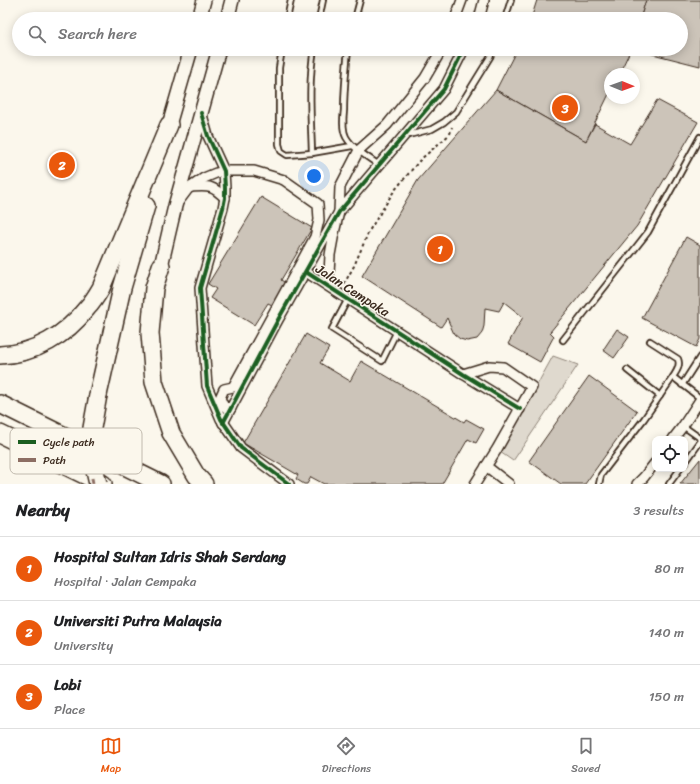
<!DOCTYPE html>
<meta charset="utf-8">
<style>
:root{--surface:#fff;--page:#f2f2f2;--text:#202124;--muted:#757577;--line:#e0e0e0;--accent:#ea580c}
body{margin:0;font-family:Sriracha,sans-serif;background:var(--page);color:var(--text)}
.controls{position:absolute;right:12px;bottom:12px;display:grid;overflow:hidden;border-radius:8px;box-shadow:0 2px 10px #0003}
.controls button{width:36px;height:36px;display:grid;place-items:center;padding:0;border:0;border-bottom:1px solid var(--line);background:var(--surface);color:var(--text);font:20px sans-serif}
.compass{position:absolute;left:604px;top:68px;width:36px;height:36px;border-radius:50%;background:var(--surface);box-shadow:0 2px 10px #0003;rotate:91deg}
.you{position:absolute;left:314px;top:176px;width:14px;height:14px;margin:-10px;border:3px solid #fff;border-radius:50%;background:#1a73e8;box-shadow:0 0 0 6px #1a73e833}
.badge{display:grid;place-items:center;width:26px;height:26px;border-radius:50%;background:var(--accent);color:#fff;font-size:13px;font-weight:700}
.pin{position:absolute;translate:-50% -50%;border:2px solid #fff;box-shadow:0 1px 4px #0006}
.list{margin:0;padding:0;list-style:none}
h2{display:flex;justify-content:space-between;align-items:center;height:52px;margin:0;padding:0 16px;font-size:17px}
h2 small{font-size:13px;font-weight:400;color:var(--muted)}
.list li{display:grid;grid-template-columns:26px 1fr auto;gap:12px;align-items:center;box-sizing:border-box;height:64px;padding:0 16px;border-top:1px solid var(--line)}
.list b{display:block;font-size:15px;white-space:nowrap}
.list p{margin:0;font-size:13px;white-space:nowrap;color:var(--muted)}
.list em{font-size:13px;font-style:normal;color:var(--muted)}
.icon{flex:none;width:22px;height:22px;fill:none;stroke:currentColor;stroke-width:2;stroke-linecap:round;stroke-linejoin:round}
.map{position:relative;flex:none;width:700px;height:484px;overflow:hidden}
.search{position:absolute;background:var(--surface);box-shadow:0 2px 10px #0003;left:12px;right:12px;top:12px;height:44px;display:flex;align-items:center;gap:10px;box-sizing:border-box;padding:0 14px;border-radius:22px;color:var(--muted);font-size:15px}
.sheet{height:244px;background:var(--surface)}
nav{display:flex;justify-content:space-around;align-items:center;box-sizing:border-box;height:56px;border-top:1px solid var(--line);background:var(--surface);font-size:11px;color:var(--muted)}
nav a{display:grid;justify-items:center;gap:2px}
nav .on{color:var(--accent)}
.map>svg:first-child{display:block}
.green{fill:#dfd9ce;stroke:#8d8276}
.building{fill:#ccc4b9;stroke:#3b2a1e}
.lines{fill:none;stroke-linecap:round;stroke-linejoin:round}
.service-casing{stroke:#3b2a1e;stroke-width:8}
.minor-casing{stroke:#3b2a1e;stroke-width:12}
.secondary-casing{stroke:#3b2a1e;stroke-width:16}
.motorway-casing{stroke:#3b2a1e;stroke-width:20}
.path{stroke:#3b2a1e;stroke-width:2;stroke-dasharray:3 3;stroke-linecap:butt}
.service{stroke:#fbf7ec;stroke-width:4.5}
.minor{stroke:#fbf7ec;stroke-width:9}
.secondary{stroke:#fbf7ec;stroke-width:13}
.motorway{stroke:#fbf7ec;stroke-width:17}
.motorway-bridge-casing{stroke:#3b2a1e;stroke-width:20;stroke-linecap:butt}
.motorway-bridge{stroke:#fbf7ec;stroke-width:17}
.quiet{stroke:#8d6e63;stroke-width:3;stroke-dasharray:6 3;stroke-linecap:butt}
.cycleway-casing{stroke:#fbf7ec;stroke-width:6}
.cycleway{stroke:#1b5e20;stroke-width:4}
.labels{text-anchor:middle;stroke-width:3;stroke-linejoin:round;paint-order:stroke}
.street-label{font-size:13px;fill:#3b2a1e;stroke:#fbf7ec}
.key{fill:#fbf7ec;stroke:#c1baae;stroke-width:1}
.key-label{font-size:11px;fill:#3b2a1e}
</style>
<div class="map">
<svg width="700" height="484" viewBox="0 0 700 484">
<rect width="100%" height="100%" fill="#fbf7ec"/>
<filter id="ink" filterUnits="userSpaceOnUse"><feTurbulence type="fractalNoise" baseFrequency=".025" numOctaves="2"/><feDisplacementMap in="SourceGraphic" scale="8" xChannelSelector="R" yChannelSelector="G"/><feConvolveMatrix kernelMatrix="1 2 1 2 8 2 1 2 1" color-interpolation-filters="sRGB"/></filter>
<g filter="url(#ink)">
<!-- green -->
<path class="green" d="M553 356 578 365 513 461 500 452Z"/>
<!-- building -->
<g class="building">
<path d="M537 0H646L640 19H531Z"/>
<path d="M646 0H700V66L633 49H681V19H640Z"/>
<path d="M517 49H631L619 74H610V92L586 141 496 90Z"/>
<path d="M496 90 586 141 595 124 630 144 657 100 698 122 637 226 550 332 554 336 540 362 508 344 523 317 504 302 499 311 485 308 484 326 482 333 477 339 467 341 460 339 454 334 447 318 441 327 362 276 418 180Z"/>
<path d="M261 197 312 228 281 280 287 284 274 306 268 303 254 325 210 298 216 289 208 284Z"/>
<path d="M686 237 700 245V339L696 347 642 318Z"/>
<path d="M617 329 629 337 614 358 603 350Z"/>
<path d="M306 334 329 348 320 363 350 381 361 361 464 422 466 419 484 429 476 443 468 439 442 484H324L311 477 307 484H304L296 479 298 475 243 443Z"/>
<path d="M589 376 637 411 585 484H561L529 461Z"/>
<path d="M700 459V484H680Z"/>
</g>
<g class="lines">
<defs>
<g id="service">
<path d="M287 19 291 0"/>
<path d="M319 19 323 0"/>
<path d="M355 19 360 0"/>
<path d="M505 19 511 0"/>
<path d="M282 49 279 68V144L281 151 287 155 312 153 352 146"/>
<path d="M348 49C346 70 344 90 344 110 343 119 342 129 346 137 353 149 368 157 379 165"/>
<path d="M405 136 432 129 444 122 456 112 490 57 493 49"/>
<path d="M312 153C311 119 308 83 314 49"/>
<path d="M348 299 332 329 382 361 397 331"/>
<path d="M563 340 648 232 700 137"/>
<path d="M650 341 678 359C681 366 676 372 673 377"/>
<path d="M627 370 660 396"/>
<path d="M682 385 700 357"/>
<path d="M683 426 700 438"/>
<path d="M685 463 700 442"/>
<path d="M599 484 601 475 644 419 673 377 700 398"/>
<path d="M669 484 680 469"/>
</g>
<g id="minor">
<path d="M455 19 462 0"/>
<path d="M479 19 484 0"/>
<path d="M202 115 208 136 224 171 225 188V198L223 208 200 288 207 386 221 419 241 448 289 484"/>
<path d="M191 187C209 186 212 185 225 198"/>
<path d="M179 201 188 189 204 178 216 173 224 171H254L284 180 318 204 319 220 315 237 233 387 224 389 220 398 224 407 231 408"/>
<path d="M306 272 463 374 520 409"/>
<path d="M330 287 329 274 330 255 334 233 339 212 340 187 359 150 387 125 425 78 442 49"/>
<path d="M463 374 489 366 503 367 532 387 497 449 475 484"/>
<path d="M223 423 279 318 339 212 444 89 464 49"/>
<path d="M673 439 683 426 700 400"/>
<path d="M486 466 509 484"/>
<path d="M637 484 644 477 655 463"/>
</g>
<g id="secondary">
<path d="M199 19 204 0"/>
<path d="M227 19 232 0"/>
<path d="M169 125 191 49"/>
<path d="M161 266 175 206 219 49"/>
</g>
<g id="motorway">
<path d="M161 266 154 288 150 333 154 382 171 433 196 475 204 484"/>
<path d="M0 355C35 354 66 335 87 308 93 302 97 295 101 288L169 125"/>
<path d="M98 395 122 288 146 206"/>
<path d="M0 404 161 484"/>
<path d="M0 434 103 484"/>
</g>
</defs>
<!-- service casing -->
<use href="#service" class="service-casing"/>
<!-- minor casing -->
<use href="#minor" class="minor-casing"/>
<!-- secondary casing -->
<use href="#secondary" class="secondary-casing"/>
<!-- motorway casing -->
<use href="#motorway" class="motorway-casing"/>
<!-- path -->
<path class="path" d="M344 284 354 266 369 231 394 191 420 160 450 134 452 127"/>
<!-- service -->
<use href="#service" class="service"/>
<!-- minor -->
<use href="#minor" class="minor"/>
<!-- secondary -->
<use href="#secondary" class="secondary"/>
<!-- motorway -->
<use href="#motorway" class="motorway"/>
<defs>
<path id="motorway-bridge" d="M98 395 92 428 93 462 98 484"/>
</defs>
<!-- motorway-bridge casing -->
<use href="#motorway-bridge" class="motorway-bridge-casing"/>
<!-- motorway-bridge -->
<use href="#motorway-bridge" class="motorway-bridge"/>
<!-- quiet -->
<path class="quiet" d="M92 478 93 484"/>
<defs>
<g id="cycleway">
<path d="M201 113 208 136 224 171 225 188V198L223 208 200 288 207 386 221 419 241 448 289 484"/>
<path d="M306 272 463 374 520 409"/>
<path d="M223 423 279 318 339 212 444 89 464 49"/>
</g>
</defs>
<!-- cycleway casing -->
<use href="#cycleway" class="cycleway-casing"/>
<!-- cycleway -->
<use href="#cycleway" class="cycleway"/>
</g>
</g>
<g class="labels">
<!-- street labels -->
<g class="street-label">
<text transform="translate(353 290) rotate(33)" y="5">Jalan Cempaka</text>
</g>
</g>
<!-- legend -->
<rect x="10" y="428" width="132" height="46" rx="6" class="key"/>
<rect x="18" y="440" width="18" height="4" fill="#1b5e20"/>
<rect x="18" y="458" width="18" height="4" fill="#8d6e63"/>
<g class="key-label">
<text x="43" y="446">Cycle path</text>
<text x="43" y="464">Path</text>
</g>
</svg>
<div class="controls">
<button><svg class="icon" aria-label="locate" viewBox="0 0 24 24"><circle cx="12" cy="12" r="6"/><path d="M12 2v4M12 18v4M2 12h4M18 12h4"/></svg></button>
</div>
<svg class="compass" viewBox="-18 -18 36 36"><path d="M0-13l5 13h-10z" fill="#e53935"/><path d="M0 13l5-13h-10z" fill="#757577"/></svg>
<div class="you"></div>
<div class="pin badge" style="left:440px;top:249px">1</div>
<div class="pin badge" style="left:62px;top:165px">2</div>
<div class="pin badge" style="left:565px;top:108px">3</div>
<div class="search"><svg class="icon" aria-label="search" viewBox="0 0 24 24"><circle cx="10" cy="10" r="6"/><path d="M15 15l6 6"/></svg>Search here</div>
</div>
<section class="sheet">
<h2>Nearby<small>3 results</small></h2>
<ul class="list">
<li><span class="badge">1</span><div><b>Hospital Sultan Idris Shah Serdang</b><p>Hospital · Jalan Cempaka</p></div><em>80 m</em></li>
<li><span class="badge">2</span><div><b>Universiti Putra Malaysia</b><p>University</p></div><em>140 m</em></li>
<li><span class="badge">3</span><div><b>Lobi</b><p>Place</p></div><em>150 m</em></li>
</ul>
</section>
<nav>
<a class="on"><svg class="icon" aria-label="map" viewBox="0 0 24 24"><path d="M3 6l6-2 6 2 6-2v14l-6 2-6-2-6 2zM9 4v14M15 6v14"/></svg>Map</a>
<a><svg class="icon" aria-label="directions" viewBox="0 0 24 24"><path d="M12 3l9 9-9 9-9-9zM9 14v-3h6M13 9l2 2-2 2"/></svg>Directions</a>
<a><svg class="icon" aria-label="saved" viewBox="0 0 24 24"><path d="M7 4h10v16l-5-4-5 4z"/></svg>Saved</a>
</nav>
